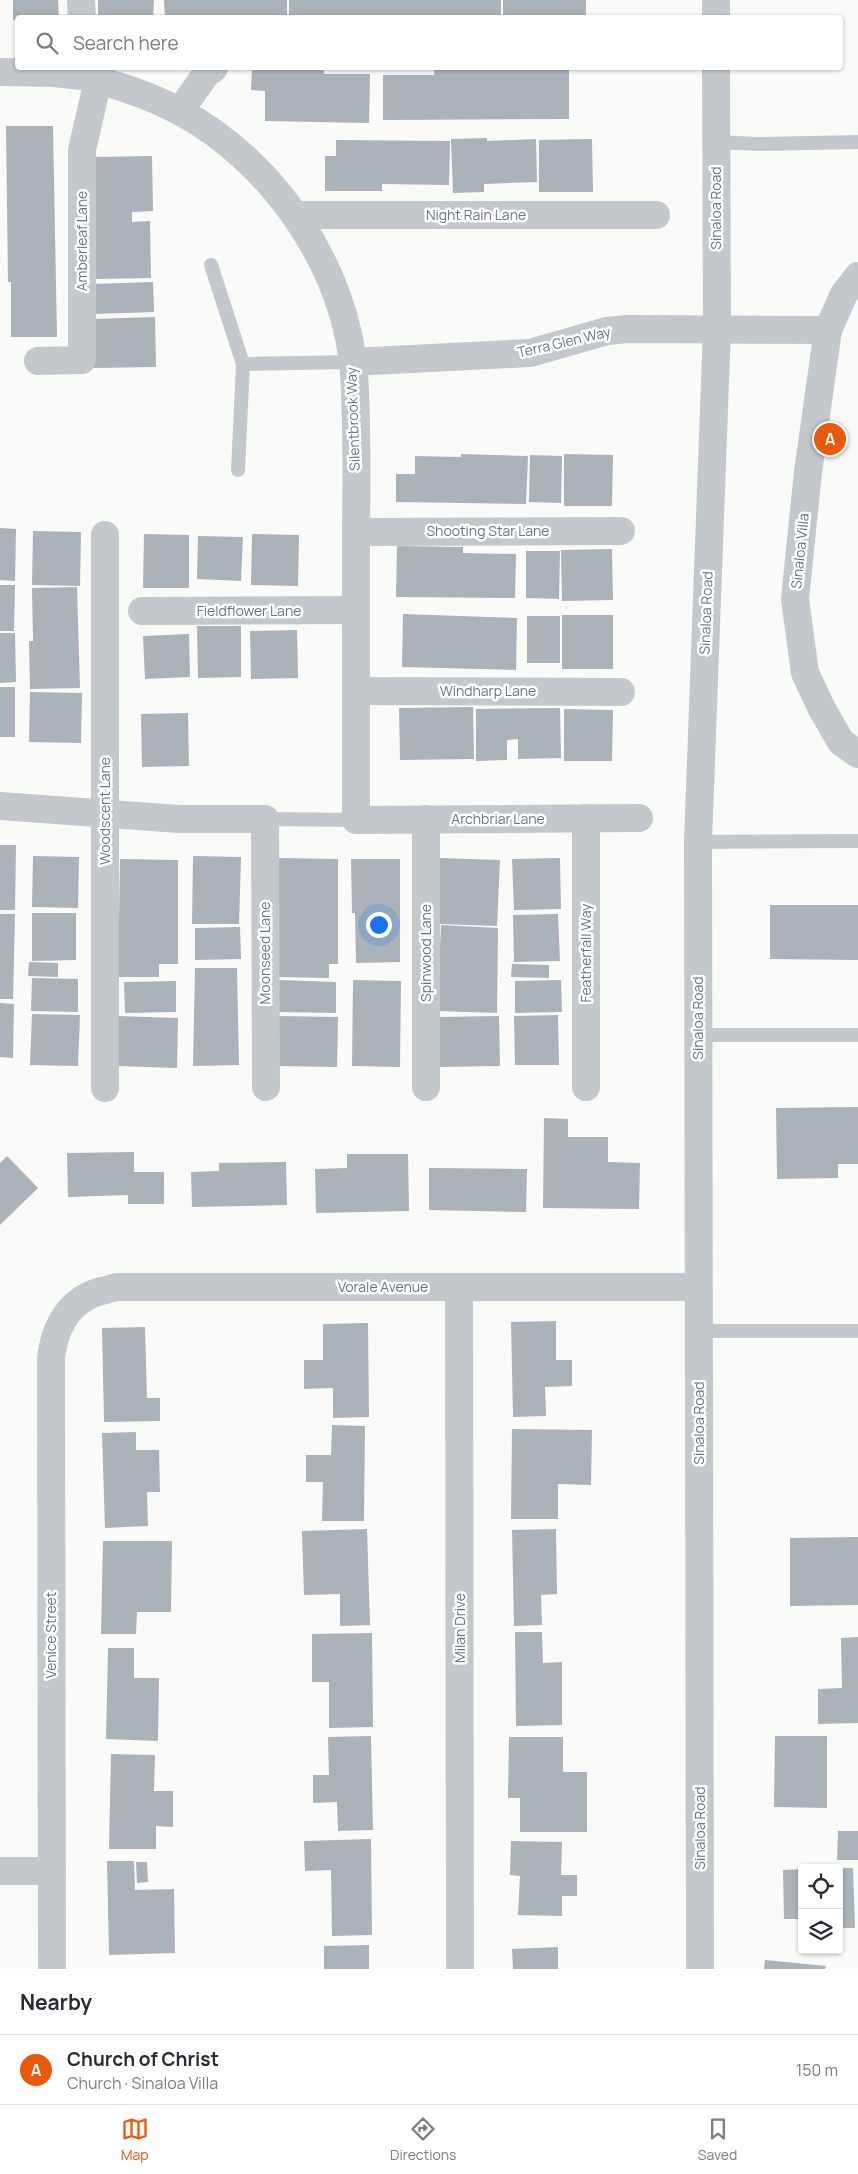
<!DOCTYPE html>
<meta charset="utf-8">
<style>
:root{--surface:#fff;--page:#f7f7f7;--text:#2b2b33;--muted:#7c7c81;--line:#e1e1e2;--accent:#ea580c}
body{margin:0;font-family:Manrope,sans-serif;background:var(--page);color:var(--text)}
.controls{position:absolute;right:15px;bottom:15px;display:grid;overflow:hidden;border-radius:5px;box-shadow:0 1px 4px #0004}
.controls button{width:45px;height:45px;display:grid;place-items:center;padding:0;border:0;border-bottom:1px solid var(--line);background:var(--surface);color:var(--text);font:25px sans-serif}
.you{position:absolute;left:378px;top:924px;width:18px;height:18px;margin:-12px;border:4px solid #fff;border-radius:50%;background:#1a73e8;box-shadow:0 0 0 8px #1a73e833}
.badge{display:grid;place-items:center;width:32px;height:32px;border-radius:50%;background:var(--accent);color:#fff;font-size:16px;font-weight:700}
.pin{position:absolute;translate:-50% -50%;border:2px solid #fff;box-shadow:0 1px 5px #0006}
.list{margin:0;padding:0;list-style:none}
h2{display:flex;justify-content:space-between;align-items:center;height:65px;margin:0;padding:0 20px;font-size:21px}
h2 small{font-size:16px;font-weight:400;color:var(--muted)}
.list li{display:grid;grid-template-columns:32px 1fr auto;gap:15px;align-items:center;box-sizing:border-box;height:70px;padding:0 20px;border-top:1px solid var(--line)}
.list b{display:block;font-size:19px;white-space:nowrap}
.list p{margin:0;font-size:16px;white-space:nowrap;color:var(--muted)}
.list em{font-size:16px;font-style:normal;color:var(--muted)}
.icon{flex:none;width:28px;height:28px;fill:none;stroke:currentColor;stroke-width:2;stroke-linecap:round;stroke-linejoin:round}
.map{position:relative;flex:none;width:858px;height:1969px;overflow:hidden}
.search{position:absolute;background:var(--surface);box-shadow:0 1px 4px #0004;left:15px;right:15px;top:15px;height:55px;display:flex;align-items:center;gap:12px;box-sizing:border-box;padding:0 18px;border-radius:5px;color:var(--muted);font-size:19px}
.sheet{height:135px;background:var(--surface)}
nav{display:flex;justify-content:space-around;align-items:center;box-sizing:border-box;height:70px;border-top:1px solid var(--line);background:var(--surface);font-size:14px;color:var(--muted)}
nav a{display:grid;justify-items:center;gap:2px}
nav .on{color:var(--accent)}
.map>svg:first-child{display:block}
.building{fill:#aab3b9}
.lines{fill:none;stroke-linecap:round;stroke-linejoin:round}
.service{stroke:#c3c8cc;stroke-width:14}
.minor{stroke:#c3c8cc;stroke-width:28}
.tertiary{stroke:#c3c8cc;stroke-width:28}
.labels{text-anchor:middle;stroke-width:5;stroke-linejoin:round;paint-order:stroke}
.street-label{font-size:14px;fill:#657683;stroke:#fff}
</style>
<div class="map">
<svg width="858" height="1969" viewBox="0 0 858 1969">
<rect width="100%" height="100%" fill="#fafaf8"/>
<!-- building -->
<g class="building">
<path d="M13 0H58L59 18H18V20H13Z"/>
<path d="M98 0H154L153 18H98Z"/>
<path d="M164 0H287V18H165Z"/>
<rect x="289" y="0" width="212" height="18"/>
<rect x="503" y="0" width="83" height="18"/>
<path d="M252 68H324V74H370L369 123 265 121V91L251 90Z"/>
<path d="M569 68V119L383 120V75H434V69Z"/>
<path d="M6 126H53L57 337H11V282H8Z"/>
<path d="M487 138V141L536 139 537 182 484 184V192L453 193 451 139Z"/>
<path d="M592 139 593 192H539V140Z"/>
<path d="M336 140 450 141 449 185 382 184V191H325V156H336Z"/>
<path d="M152 156 153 211 132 212V222L150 221 151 278 95 279 93 157Z"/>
<path d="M153 282 154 312 93 314 92 284Z"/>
<path d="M155 317 156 367 94 368 93 319Z"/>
<path d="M461 454 528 456 526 504 396 502V474H415V456L461 457Z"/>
<path d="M564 454 613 455 612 506H564Z"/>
<path d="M530 455 562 456 561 503 529 502Z"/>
<path d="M0 528 16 529 15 581 0 580Z"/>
<path d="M33 531 81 532 80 586 32 585Z"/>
<path d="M144 534 189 535V588H143Z"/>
<path d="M252 534 299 535 298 586 251 585Z"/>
<path d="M198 536 243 537 241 581 197 579Z"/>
<path d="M397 546 463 547V553L516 554 515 598 396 597Z"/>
<path d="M612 549 613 600 562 601 561 550Z"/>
<path d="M526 551H560L559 599 526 598Z"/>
<path d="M0 585H15L14 631H0Z"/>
<path d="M77 587 80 688 30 689 29 641H33L32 588Z"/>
<path d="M403 614 517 618 516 670 402 667Z"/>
<rect x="562" y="615" width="51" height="54"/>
<rect x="527" y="616" width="33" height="47"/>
<path d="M197 626H241V677L198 678Z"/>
<path d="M297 630 298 678 251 679 250 631Z"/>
<path d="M0 633H15L16 682 0 683Z"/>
<path d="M189 634 190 677 145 679 143 636Z"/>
<rect x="0" y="687" width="15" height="50"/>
<path d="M30 692 82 693 81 743 29 742Z"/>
<path d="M473 707 474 759 400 760 399 708Z"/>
<path d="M560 708 561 758 518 759V739L507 740V760L476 761V709Z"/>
<path d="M564 709 613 710 612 761H564Z"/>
<path d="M188 713 189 766 142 767 141 714Z"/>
<path d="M0 845H16L15 910H0Z"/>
<path d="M33 856 79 857 78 908 32 907Z"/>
<path d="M193 856 241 857 239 924H192Z"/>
<path d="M279 858 338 859V964H329V978L278 977Z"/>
<path d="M440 858 500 860 497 926 438 924Z"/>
<path d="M560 858 561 909 514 910 512 859Z"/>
<path d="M120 859 178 860V964H159V977H118Z"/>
<path d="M351 859H400V962L356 963 355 913H352Z"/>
<path d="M770 905H858V960L770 959Z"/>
<path d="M32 913H76V960L32 961Z"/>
<path d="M0 914H15L13 999H0Z"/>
<path d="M558 914 560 961 514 962 513 915Z"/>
<path d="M441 925 498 928 497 1013 437 1011Z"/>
<path d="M240 927 241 959 195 960V928Z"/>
<path d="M29 962 58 963V977L28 976Z"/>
<path d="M512 964 549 965V978L511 977Z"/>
<path d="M195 968H237L239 1065 193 1066Z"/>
<path d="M32 978 78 979V1012L31 1011Z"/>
<path d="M278 980 336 982V1013L277 1012Z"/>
<path d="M353 980 401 981 400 1067 352 1066Z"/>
<path d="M561 980 562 1012 515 1013V981Z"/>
<path d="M176 981V1012L125 1013 124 982Z"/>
<path d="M0 1003 14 1004 13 1058 0 1057Z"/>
<path d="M32 1014 80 1015 78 1066 30 1065Z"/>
<path d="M558 1015 559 1065H515L514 1016Z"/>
<path d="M118 1016 178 1018 177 1068 116 1066Z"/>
<path d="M277 1016 338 1017 337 1067 276 1066Z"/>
<path d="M499 1016 500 1066 438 1067 437 1017Z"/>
<path d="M858 1107V1164H838V1178L777 1179 776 1108Z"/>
<path d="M544 1118 568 1119V1137H608V1162L640 1163 639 1209 543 1208Z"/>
<path d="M134 1152V1172H164V1204H128V1195L68 1197 67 1153Z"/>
<path d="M347 1154H408L409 1211 316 1213 315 1169 347 1168Z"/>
<path d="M7 1156 38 1188 0 1225V1163Z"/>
<path d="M286 1162 287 1205 192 1207 191 1172 219 1171V1163Z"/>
<path d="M429 1168 527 1169 526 1212 429 1210Z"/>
<path d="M556 1321V1360H572V1386L545 1387 546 1416 513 1417 511 1322Z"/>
<path d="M368 1323 369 1417 333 1418V1388L304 1389V1360H323V1324Z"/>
<path d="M145 1327 147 1398H160V1421L104 1422 102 1328Z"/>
<path d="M332 1425 365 1426 364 1521H322L323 1482H306V1455H331Z"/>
<path d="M512 1429 592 1430 591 1485 558 1484V1519H511Z"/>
<path d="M136 1432V1450H159L160 1492H147L148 1526 105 1528 102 1433Z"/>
<path d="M367 1529 370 1625 340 1626V1594L304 1595 302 1531Z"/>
<path d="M556 1529 557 1594 541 1595 542 1625 514 1626 512 1530Z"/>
<path d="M858 1537V1605L790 1606V1538Z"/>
<path d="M103 1541H172L171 1612H137L136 1634H101Z"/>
<path d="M515 1632H542L543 1663 562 1662V1725L516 1726Z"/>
<path d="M372 1633 373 1727 329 1728V1682H312V1634Z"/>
<path d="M858 1637V1723L818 1724V1689L842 1688 841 1638Z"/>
<path d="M108 1648H134V1678H159L158 1741 106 1739Z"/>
<path d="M371 1736 373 1830 338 1831 337 1802 313 1803V1775H329L328 1737Z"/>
<path d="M775 1736H827V1808L774 1807Z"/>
<path d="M509 1737H563V1772H587V1832H520V1798H508Z"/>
<path d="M111 1754 155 1755 154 1791H173V1827L156 1826V1849H109Z"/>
<path d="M838 1831H858V1860H837Z"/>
<path d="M371 1839 372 1935 332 1936 331 1870 305 1871 304 1841Z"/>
<path d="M511 1841 562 1842 561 1875H577V1896H562V1916L518 1915 520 1876 510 1875Z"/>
<path d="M107 1861H134L135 1890 174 1889 175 1953 109 1955Z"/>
<path d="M136 1862H147L148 1882 137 1883Z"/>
<path d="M839 1868H853L855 1928H839Z"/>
<path d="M802 1869V1919H784L783 1870Z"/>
<path d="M369 1945V1969H324V1946Z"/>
<path d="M558 1947V1969H513L512 1949Z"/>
<path d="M765 1960 826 1966 825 1969H764Z"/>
</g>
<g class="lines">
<!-- service -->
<g class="service">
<path d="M716 142 758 144 858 142"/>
<path d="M211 265 243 364 352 362"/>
<path d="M238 470 243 364"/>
<path d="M265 819 356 820"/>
<path d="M698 842 858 841"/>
<path d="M698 1035H858"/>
<path d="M698 1331H858"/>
</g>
<!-- minor -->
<g class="minor">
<path d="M81 0 82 18"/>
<path d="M0 72 54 73 82 76V68"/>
<path d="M180 111 206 74 214 68"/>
<path d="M296 215H656"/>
<path d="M858 276 844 294 828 330 808 472 795 599 805 673 822 709 841 742 858 754"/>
<path d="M38 361 82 360V150L98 80C126 88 153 97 179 111 273 161 346 267 354 374 358 431 356 490 356 547 356 638 356 729 356 820L639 818"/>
<path d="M352 362 530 353 607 331 627 329 828 330"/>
<path d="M356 532 621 531"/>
<path d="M105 535V1088"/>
<path d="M142 611 356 610"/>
<path d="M356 691 621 692"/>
<path d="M0 806 179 819H265L266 1087"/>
<path d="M586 818V1087"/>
<path d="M426 819V1087"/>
<path d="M459 1287 460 1969"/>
<path d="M0 1871H52"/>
<path d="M52 1969 51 1358C54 1332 65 1307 90 1295 97 1291 108 1290 116 1287H698"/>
</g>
<!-- tertiary -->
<g class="tertiary">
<path d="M716 0V18"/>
<path d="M700 1969 698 842 717 328 716 68"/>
</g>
</g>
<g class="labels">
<!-- street labels -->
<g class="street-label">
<text transform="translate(716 208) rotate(-90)" y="5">Sinaloa Road</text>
<text x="476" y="220">Night Rain Lane</text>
<text transform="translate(82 241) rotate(-90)" y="5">Amberleaf Lane</text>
<text transform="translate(564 342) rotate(-13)" y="5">Terra Glen Way</text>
<text transform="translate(353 419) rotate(-92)" y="5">Silentbrook Way</text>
<text x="488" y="536">Shooting Star Lane</text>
<text transform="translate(800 551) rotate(-84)" y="5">Sinaloa Villa</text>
<text x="249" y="616">Fieldflower Lane</text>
<text transform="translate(706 613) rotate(-88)" y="5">Sinaloa Road</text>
<text x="488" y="696">Windharp Lane</text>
<text transform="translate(105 811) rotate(-90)" y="5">Woodscent Lane</text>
<text x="498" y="824">Archbriar Lane</text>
<text transform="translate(265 953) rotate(-90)" y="5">Moonseed Lane</text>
<text transform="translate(426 953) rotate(-90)" y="5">Spinwood Lane</text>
<text transform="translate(586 953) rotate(-90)" y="5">Featherfall Way</text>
<text transform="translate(698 1018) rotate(-90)" y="5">Sinaloa Road</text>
<text x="383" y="1292">Vorale Avenue</text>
<text transform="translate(699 1423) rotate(-90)" y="5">Sinaloa Road</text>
<text transform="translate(460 1628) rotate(-90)" y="5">Milan Drive</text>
<text transform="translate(51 1635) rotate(-90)" y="5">Venice Street</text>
<text transform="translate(700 1828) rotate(-90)" y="5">Sinaloa Road</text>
</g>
</g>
</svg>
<div class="controls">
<button><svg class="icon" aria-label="locate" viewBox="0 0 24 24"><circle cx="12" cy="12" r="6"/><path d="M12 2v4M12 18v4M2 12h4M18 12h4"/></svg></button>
<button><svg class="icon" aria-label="layers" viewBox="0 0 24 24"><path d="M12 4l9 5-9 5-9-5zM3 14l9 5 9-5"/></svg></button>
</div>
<div class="you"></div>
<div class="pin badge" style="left:830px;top:439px">A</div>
<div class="search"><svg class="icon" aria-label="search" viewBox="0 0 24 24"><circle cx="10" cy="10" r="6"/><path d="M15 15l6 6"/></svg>Search here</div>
</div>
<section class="sheet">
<h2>Nearby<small></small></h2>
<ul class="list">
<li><span class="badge">A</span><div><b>Church of Christ</b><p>Church · Sinaloa Villa</p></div><em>150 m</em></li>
</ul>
</section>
<nav>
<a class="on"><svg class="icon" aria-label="map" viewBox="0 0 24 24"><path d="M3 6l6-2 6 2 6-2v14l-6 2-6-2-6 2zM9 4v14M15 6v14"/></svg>Map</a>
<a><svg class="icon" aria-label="directions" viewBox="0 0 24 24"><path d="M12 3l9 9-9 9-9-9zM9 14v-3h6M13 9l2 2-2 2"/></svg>Directions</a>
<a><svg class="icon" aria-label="saved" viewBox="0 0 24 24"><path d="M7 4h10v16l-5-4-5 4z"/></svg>Saved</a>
</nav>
